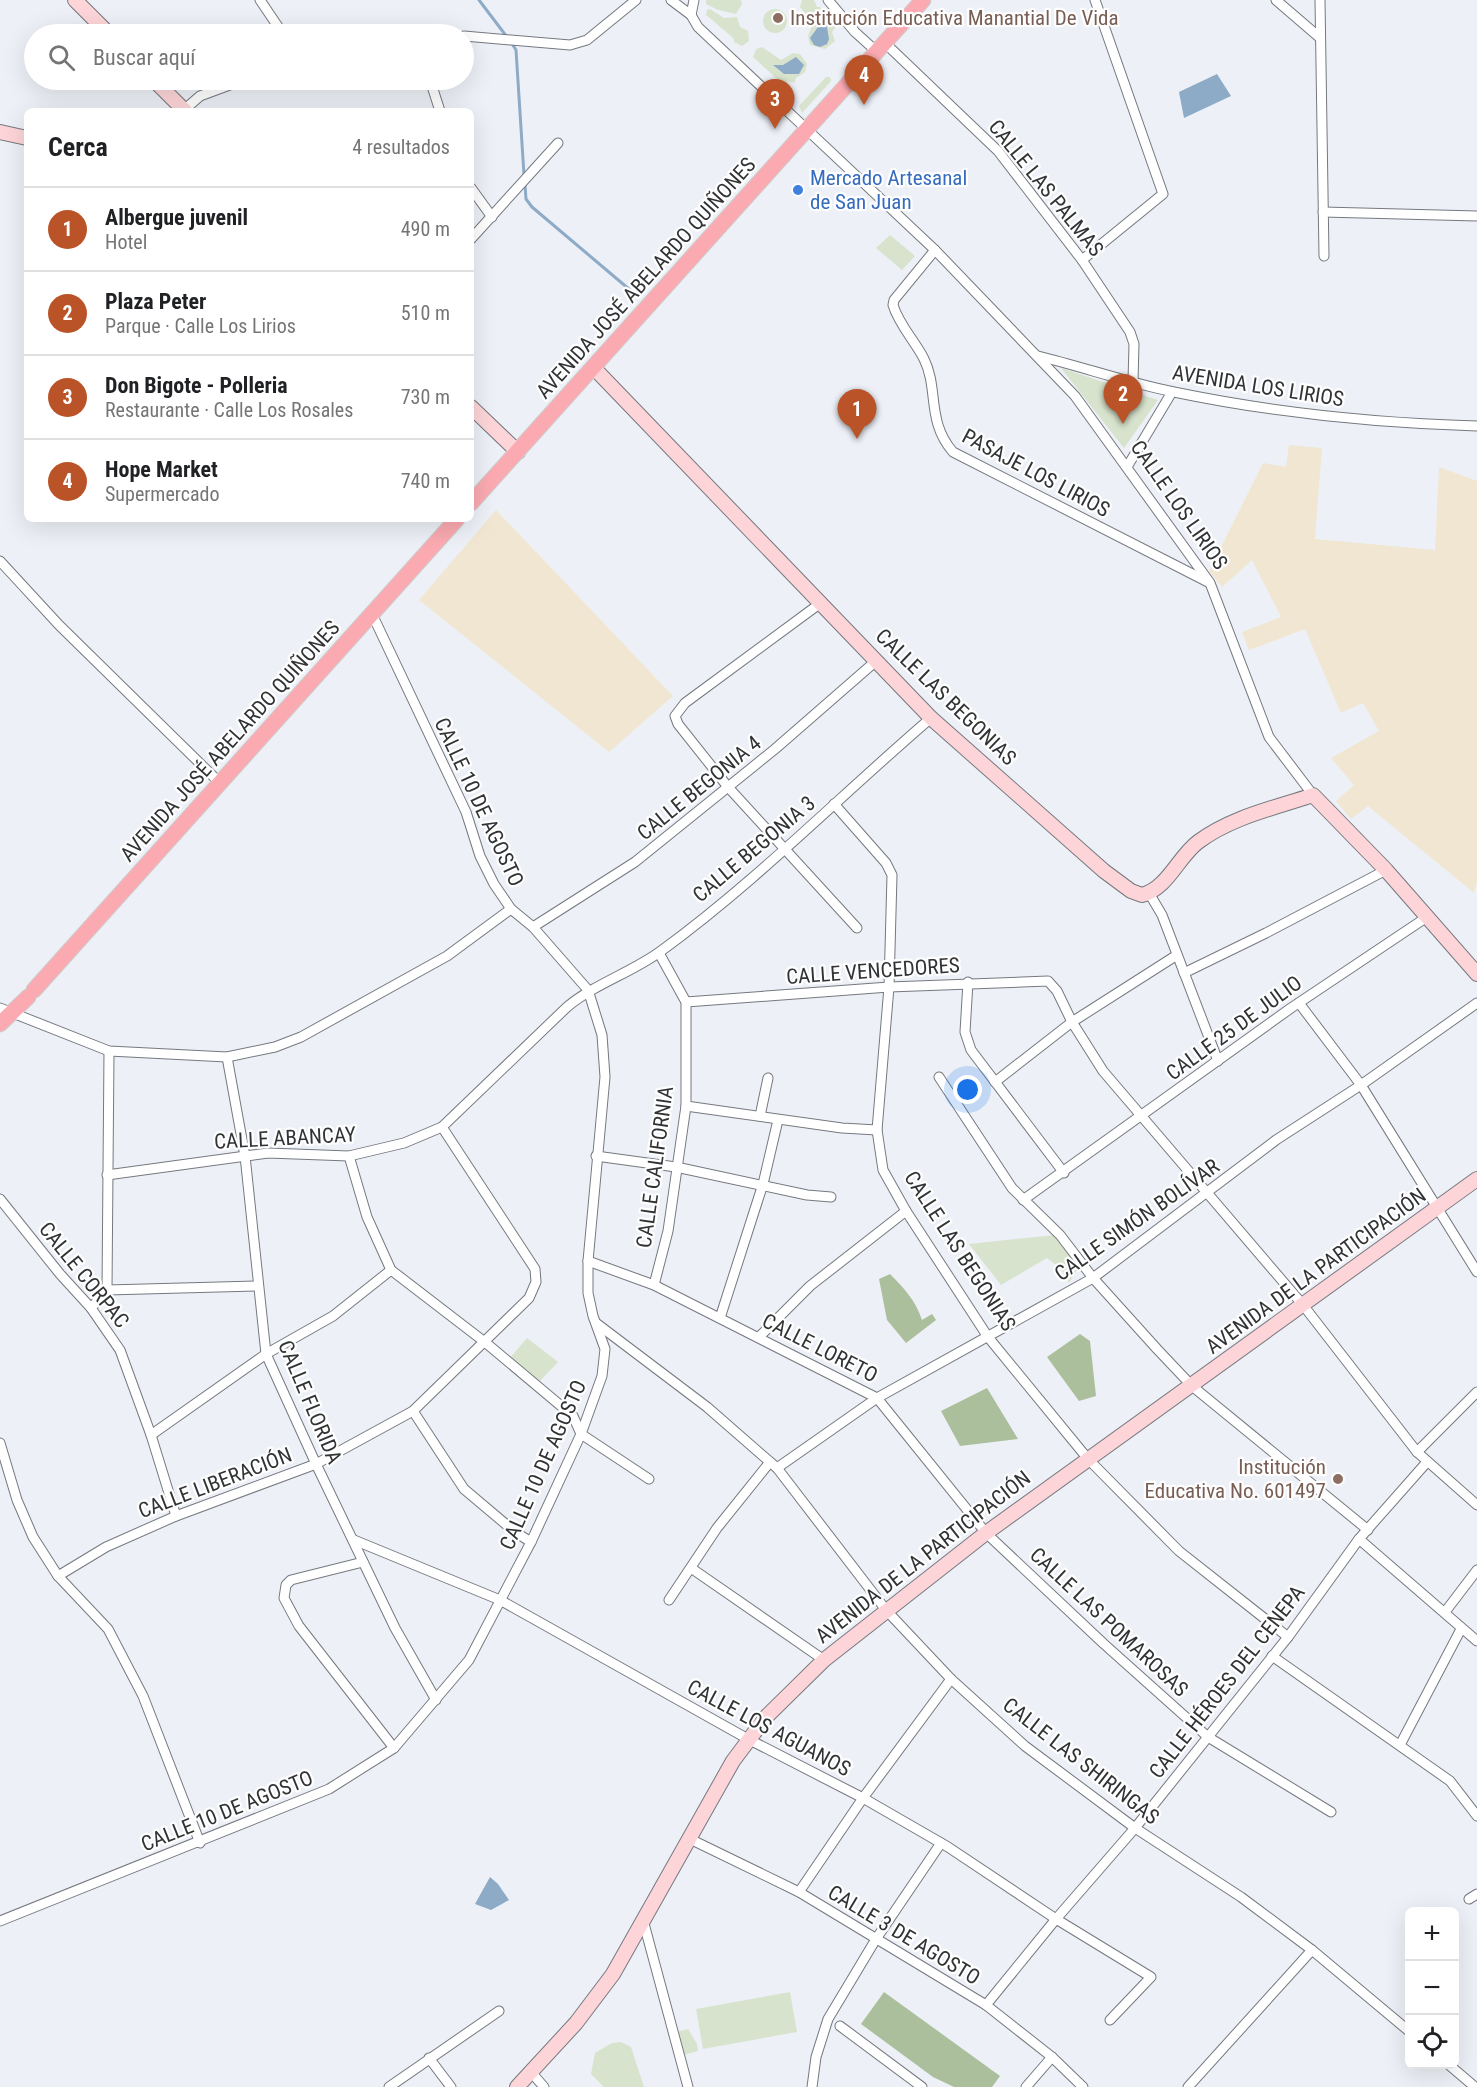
<!DOCTYPE html>
<html lang="es">
<meta charset="utf-8">
<style>
:root{--surface:#fff;--page:#f6f6f6;--text:#202124;--muted:#757577;--line:#e0e0e0;--accent:#ba5428}
body{margin:0;font-family:"Roboto Condensed",sans-serif;background:var(--page);color:var(--text)}
.controls{position:absolute;right:18px;bottom:18px;display:grid;overflow:hidden;border-radius:9px;box-shadow:0 6px 24px #0002}
.controls button{width:54px;height:54px;display:grid;place-items:center;padding:0;border:0;border-bottom:2px solid var(--line);background:var(--surface);color:var(--text);font:30px sans-serif}
.you{position:absolute;left:968px;top:1090px;width:21px;height:21px;margin:-15px;border:4px solid #fff;border-radius:50%;background:#1a73e8;box-shadow:0 0 0 9px #1a73e833}
.badge{display:grid;place-items:center;width:39px;height:39px;border-radius:50%;background:var(--accent);color:#fff;font-size:20px;font-weight:700}
.pin{position:absolute;translate:-50% -50px;filter:drop-shadow(0 2px 3px #0008)}
.pin::after{content:'';position:absolute;top:32px;width:21px;height:18px;background:inherit;clip-path:polygon(0 0,100% 0,50% 100%)}
.list{margin:0;padding:0;list-style:none}
h2{display:flex;justify-content:space-between;align-items:center;height:78px;margin:0;padding:0 24px;font-size:26px}
h2 small{font-size:20px;font-weight:400;color:var(--muted)}
.list li{display:grid;grid-template-columns:39px 1fr auto;gap:18px;align-items:center;box-sizing:border-box;height:84px;padding:0 24px;border-top:2px solid var(--line)}
.list b{display:block;font-size:22px;white-space:nowrap}
.list p{margin:0;font-size:20px;white-space:nowrap;color:var(--muted)}
.list em{font-size:20px;font-style:normal;color:var(--muted)}
.icon{flex:none;width:33px;height:33px;fill:none;stroke:currentColor;stroke-width:2;stroke-linecap:round;stroke-linejoin:round}
.map{position:relative;flex:none;width:1477px;height:2087px;overflow:hidden}
.search{position:absolute;background:var(--surface);box-shadow:0 6px 24px #0002;left:24px;top:24px;width:450px;height:66px;display:flex;align-items:center;gap:15px;box-sizing:border-box;padding:0 21px;border-radius:33px;color:var(--muted);font-size:22px}
.panel{position:absolute;background:var(--surface);box-shadow:0 6px 24px #0002;left:24px;top:108px;width:450px;height:414px;border-radius:9px}
.map>svg:first-child{display:block}
.education{fill:#f0e6d1}
.green{fill:#d7e3cd}
.forest{fill:#acbf9c}
.water{fill:#8daac6}
.lines{fill:none;stroke-linecap:round;stroke-linejoin:round}
.stream{stroke:#8daac6;stroke-width:3}
.street-casing{stroke:#75797f;stroke-width:11}
.secondary-casing{stroke:#75797f;stroke-width:16}
.primary-casing{stroke:#cdcece;stroke-width:17}
.street{stroke:#fff;stroke-width:9}
.secondary{stroke:#fdd5d8;stroke-width:14}
.primary{stroke:#fbaab1;stroke-width:15}
.education-dot{fill:#8d6e63;stroke:#fefefe;stroke-width:2}
.shop-dot{fill:#3f7fe0;stroke:#fefefe;stroke-width:2}
.labels{text-anchor:middle;stroke-width:4.5;stroke-linejoin:round;paint-order:stroke}
.education-label{font-size:21px;fill:#785e54;stroke:#fefefe;text-anchor:start}
.shop-label{font-size:21px;fill:#366cbe;stroke:#fefefe;text-anchor:start}
.street-label{font-size:21px;fill:#303234;stroke:#fefefe}
</style>
<div class="map">
<svg width="1477" height="2087" viewBox="0 0 1477 2087">
<rect width="100%" height="100%" fill="#edf1f7"/>
<!-- education -->
<g class="education">
<path d="M1289 445 1322 448 1315 539 1435 550 1439 467 1477 481V882L1474 893 1368 806 1351 819 1336 801 1354 785 1331 758 1379 731 1363 703 1341 713 1305 629 1249 650 1242 632 1281 617 1252 560 1222 587 1209 571 1263 463 1286 467Z"/>
<path d="M496 510 673 696 609 752 419 600Z"/>
</g>
<!-- green -->
<g class="green">
<path d="M706 0H741L742 4 736 14 718 10 706 4Z"/>
<path d="M802 0H814L817 7H820L836 26 832 32 835 41 825 49 810 45 808 36 813 23 800 7Z"/>
<circle cx="775" cy="21" r="12"/>
<path d="M710 9 724 18 737 17 740 27 748 31 749 41 742 46 734 42V39C725 31 715 22 706 15L707 10Z"/>
<path d="M762 47 781 60 793 53 800 54 807 64 805 72 796 78 795 83 787 81 778 84V80L753 57 756 49Z"/>
<path d="M826 77H830L831 81 802 113 799 106Z"/>
<path d="M890 235 915 256 902 270 876 248Z"/>
<path d="M1061 368 1158 400 1124 448Z"/>
<path d="M1055 1235 1078 1268 1069 1283 1060 1268 1047 1258 1001 1285 969 1244Z"/>
<path d="M527 1338 558 1362 539 1382 509 1359Z"/>
<path d="M790 1992 797 2032 703 2049 696 2009Z"/>
<path d="M688 2029 697 2044 698 2051 680 2056 673 2033Z"/>
<path d="M621 2042 631 2047 644 2087H604L591 2074 595 2053 612 2043Z"/>
</g>
<!-- forest -->
<g class="forest">
<path d="M890 1274C904 1288 916 1301 922 1320L932 1314 936 1320 906 1343 887 1320 879 1279Z"/>
<path d="M1080 1334 1090 1341 1096 1396 1079 1401 1047 1357Z"/>
<path d="M987 1388 1018 1439 960 1446 941 1411Z"/>
<path d="M884 1992 1000 2076 992 2087H954L933 2077 861 2024Z"/>
</g>
<!-- water -->
<g class="water">
<path d="M817 15 826 21 829 39 827 44 820 47 814 45 810 38 818 27Z"/>
<path d="M796 57 804 65 799 74H784L773 65H783Z"/>
<path d="M1217 74 1231 96 1184 118 1179 92Z"/>
<path d="M490 1877 498 1884 509 1900 491 1910 475 1904Z"/>
</g>
<g class="lines">
<!-- stream -->
<g class="stream">
<path d="M479 0 507 37"/>
<path d="M511 42 516 50 524 175"/>
<path d="M525 185 526 199 532 207 636 295"/>
</g>
<defs>
<g id="street">
<path d="M260 0 283 34"/>
<path d="M671 0 691 15 698 27 935 250 1075 396 1210 583 1269 737 1313 795"/>
<path d="M828 0 855 32 876 51"/>
<path d="M1276 0 1319 37"/>
<path d="M1320 0 1324 256"/>
<path d="M691 15 694 0"/>
<path d="M404 34 414 32 447 34"/>
<path d="M464 36 570 45 587 40 636 0"/>
<path d="M885 43 998 151 1082 260 1130 332 1134 344 1133 381"/>
<path d="M430 80 440 111"/>
<path d="M184 110 200 96 243 80"/>
<path d="M471 188 492 217"/>
<path d="M1323 212 1477 216"/>
<path d="M471 239 558 143"/>
<path d="M935 250 894 300 893 305C899 325 915 341 924 359 939 389 926 421 953 452L1208 582"/>
<path d="M1082 260 1163 194 1095 0"/>
<path d="M1038 356C1083 367 1129 383 1174 392 1275 413 1375 423 1477 426"/>
<path d="M1127 467 1172 392"/>
<path d="M0 561 59 625 220 783"/>
<path d="M822 602 685 703 675 716 678 724 728 787 857 928"/>
<path d="M834 804 886 863 892 875 889 987 877 1130 883 1170 906 1211 988 1337 1088 1459 1179 1551 1288 1637"/>
<path d="M1149 893 1162 915 1218 1061"/>
<path d="M533 927 635 862 775 749 876 661"/>
<path d="M1184 973 1266 933 1386 870"/>
<path d="M968 982 965 1032 971 1050 1064 1173"/>
<path d="M686 1002 889 987 1048 981 1057 991 1072 1022 1103 1071 1303 1305 1417 1452 1477 1505"/>
<path d="M1299 1003 1361 1085 1477 1272"/>
<path d="M0 1008 109 1051 227 1057 275 1047 301 1037 447 956 511 909"/>
<path d="M227 1057 245 1156 266 1354 316 1464 395 1628 436 1700"/>
<path d="M939 1077 1012 1188 1060 1235 1093 1278 1157 1349 1192 1386 1368 1530"/>
<path d="M995 1082 1072 1022 1177 955"/>
<path d="M686 1106 842 1128 877 1130"/>
<path d="M760 1116 768 1078"/>
<path d="M349 1156 367 1217 391 1270 486 1343 573 1416 581 1434 649 1479"/>
<path d="M596 1156 676 1167 807 1195 831 1197"/>
<path d="M107 1175 268 1153 349 1156 404 1143 442 1127 567 1007C596 983 631 973 661 951 757 881 841 795 931 718"/>
<path d="M0 1199 60 1274 91 1308 120 1350 151 1435 176 1516"/>
<path d="M1023 1200 1291 1008 1427 917"/>
<path d="M588 1261 654 1285 877 1398 986 1533 1104 1644 1208 1737 1331 1812"/>
<path d="M654 1285 668 1231 686 1106V1002L659 953"/>
<path d="M107 1290 109 1051"/>
<path d="M91 1308 107 1290 257 1286"/>
<path d="M720 1318 763 1184 778 1120"/>
<path d="M596 1323 707 1407 777 1468 886 1610 951 1679 1025 1746 1135 1828 1241 1897 1312 1950 1410 2032"/>
<path d="M759 1337 810 1286 906 1211"/>
<path d="M413 1411 464 1489 515 1532 531 1542"/>
<path d="M151 1435 266 1354 333 1316 391 1270"/>
<path d="M0 1443 17 1500 33 1537 58 1576 108 1629 143 1696 200 1843"/>
<path d="M1417 1452 1477 1392"/>
<path d="M777 1468 877 1398 1093 1278 1276 1140 1361 1085 1477 1003"/>
<path d="M1359 1539 1477 1641"/>
<path d="M354 1540 500 1600 748 1739 863 1798 948 1847 1056 1919 1151 1977 1110 2020"/>
<path d="M363 1562 291 1580 286 1585 284 1598 299 1626 394 1748"/>
<path d="M691 1568 824 1660"/>
<path d="M58 1576 106 1547 176 1516 316 1464 413 1411 529 1298 536 1282 535 1269 442 1127"/>
<path d="M669 1600 717 1528 770 1462"/>
<path d="M1445 1612 1477 1570"/>
<path d="M1272 1656 1450 1781 1477 1816"/>
<path d="M1400 1745 1461 1629"/>
<path d="M690 1839 799 1892 986 2005 1052 2057 1083 2087"/>
<path d="M799 1892 863 1798 951 1679"/>
<path d="M1469 1899 1477 1894"/>
<path d="M643 1920 688 2087"/>
<path d="M0 1921 329 1789 394 1748 469 1660 531 1542 581 1434 602 1376 605 1349 593 1316 588 1293V1261L605 1077 602 1035 588 990 533 927 511 909 494 884 480 856 466 812 372 614"/>
<path d="M986 2005 1056 1919 1135 1828 1288 1637 1359 1539 1427 1462"/>
<path d="M840 2026 922 2087"/>
<path d="M429 2058 451 2087"/>
<path d="M1448 2064 1475 2087"/>
<path d="M531 2072 544 2087"/>
<path d="M389 2087 499 2011"/>
<path d="M812 2087 816 2057 828 2019 876 1939 941 1843"/>
<path d="M1026 2087 1052 2057"/>
<path d="M1188 2087 1312 1950"/>
</g>
<g id="secondary">
<path d="M75 0 109 34"/>
<path d="M154 80 185 111"/>
<path d="M0 132 27 138"/>
<path d="M593 367 931 718 1104 871 1131 891 1142 895C1168 888 1178 857 1198 842 1231 817 1275 808 1313 795L1386 870 1477 974"/>
<path d="M471 407 518 452"/>
<path d="M517 2087 576 2023 613 1974 733 1761 766 1717 824 1660 986 1533 1477 1179"/>
</g>
<g id="primary">
<path d="M471 503 923 0"/>
<path d="M34 990 457 519"/>
<path d="M0 1024 28 997"/>
</g>
</defs>
<!-- street casing -->
<use href="#street" class="street-casing"/>
<!-- secondary casing -->
<use href="#secondary" class="secondary-casing"/>
<!-- primary casing -->
<use href="#primary" class="primary-casing"/>
<!-- street -->
<use href="#street" class="street"/>
<!-- secondary -->
<use href="#secondary" class="secondary"/>
<!-- primary -->
<use href="#primary" class="primary"/>
</g>
<!-- markers -->
<g class="education-dot">
<circle cx="778" cy="18" r="6"/>
<circle cx="1338" cy="1479" r="6"/>
</g>
<circle class="shop-dot" cx="798" cy="190" r="6"/>
<g class="labels">
<!-- education labels -->
<g class="education-label">
<text x="790" y="25">Institución Educativa Manantial De Vida</text>
<text x="1326" y="1474" text-anchor="end">Institución<tspan x="1326" dy="24">Educativa No. 601497</tspan></text>
</g>
<!-- shop labels -->
<g class="shop-label">
<text x="810" y="185">Mercado Artesanal<tspan x="810" dy="24">de San Juan</tspan></text>
</g>
<!-- street labels -->
<g class="street-label">
<text transform="translate(1046 188) rotate(51)" y="7">CALLE LAS PALMAS</text>
<text transform="translate(646 278) rotate(-48)" y="7">AVENIDA JOSÉ ABELARDO QUIÑONES</text>
<text transform="translate(1258 386) rotate(9)" y="7">AVENIDA LOS LIRIOS</text>
<text transform="translate(1036 473) rotate(28)" y="7">PASAJE LOS LIRIOS</text>
<text transform="translate(1179 505) rotate(55)" y="7">CALLE LOS LIRIOS</text>
<text transform="translate(946 697) rotate(44)" y="7">CALLE LAS BEGONIAS</text>
<text transform="translate(230 741) rotate(-48)" y="7">AVENIDA JOSÉ ABELARDO QUIÑONES</text>
<text transform="translate(699 788) rotate(-39)" y="7">CALLE BEGONIA 4</text>
<text transform="translate(479 802) rotate(65)" y="7">CALLE 10 DE AGOSTO</text>
<text transform="translate(754 849) rotate(-40)" y="7">CALLE BEGONIA 3</text>
<text transform="translate(873 971) rotate(-4)" y="7">CALLE VENCEDORES</text>
<text transform="translate(1234 1028) rotate(-36)" y="7">CALLE 25 DE JULIO</text>
<text transform="translate(285 1138) rotate(-3)" y="7">CALLE ABANCAY</text>
<text transform="translate(655 1167) rotate(-82)" y="7">CALLE CALIFORNIA</text>
<text transform="translate(1137 1220) rotate(-35)" y="7">CALLE SIMÓN BOLÍVAR</text>
<text transform="translate(960 1251) rotate(57)" y="7">CALLE LAS BEGONIAS</text>
<text transform="translate(1316 1271) rotate(-36)" y="7">AVENIDA DE LA PARTICIPACIÓN</text>
<text transform="translate(84 1275) rotate(51)" y="7">CALLE CORPAC</text>
<text transform="translate(820 1348) rotate(27)" y="7">CALLE LORETO</text>
<text transform="translate(310 1402) rotate(67)" y="7">CALLE FLORIDA</text>
<text transform="translate(543 1465) rotate(-66)" y="7">CALLE 10 DE AGOSTO</text>
<text transform="translate(215 1483) rotate(-21)" y="7">CALLE LIBERACIÓN</text>
<text transform="translate(923 1557) rotate(-38)" y="7">AVENIDA DE LA PARTICIPACIÓN</text>
<text transform="translate(1109 1622) rotate(43)" y="7">CALLE LAS POMAROSAS</text>
<text transform="translate(1227 1682) rotate(-52)" y="7">CALLE HÉROES DEL CENEPA</text>
<text transform="translate(769 1728) rotate(28)" y="7">CALLE LOS AGUANOS</text>
<text transform="translate(1081 1761) rotate(38)" y="7">CALLE LAS SHIRINGAS</text>
<text transform="translate(227 1811) rotate(-22)" y="7">CALLE 10 DE AGOSTO</text>
<text transform="translate(904 1935) rotate(31)" y="7">CALLE 3 DE AGOSTO</text>
</g>
</g>
</svg>
<div class="controls">
<button>+</button>
<button>−</button>
<button><svg class="icon" aria-label="locate" viewBox="0 0 24 24"><circle cx="12" cy="12" r="6"/><path d="M12 2v4M12 18v4M2 12h4M18 12h4"/></svg></button>
</div>
<div class="you"></div>
<div class="pin badge" style="left:857px;top:439px">1</div>
<div class="pin badge" style="left:1123px;top:424px">2</div>
<div class="pin badge" style="left:775px;top:129px">3</div>
<div class="pin badge" style="left:864px;top:105px">4</div>
<div class="search"><svg class="icon" aria-label="search" viewBox="0 0 24 24"><circle cx="10" cy="10" r="6"/><path d="M15 15l6 6"/></svg>Buscar aquí</div>
<section class="panel">
<h2>Cerca<small>4 resultados</small></h2>
<ul class="list">
<li><span class="badge">1</span><div><b>Albergue juvenil</b><p>Hotel</p></div><em>490 m</em></li>
<li><span class="badge">2</span><div><b>Plaza Peter</b><p>Parque · Calle Los Lirios</p></div><em>510 m</em></li>
<li><span class="badge">3</span><div><b>Don Bigote - Polleria</b><p>Restaurante · Calle Los Rosales</p></div><em>730 m</em></li>
<li><span class="badge">4</span><div><b>Hope Market</b><p>Supermercado</p></div><em>740 m</em></li>
</ul>
</section>
</div>
